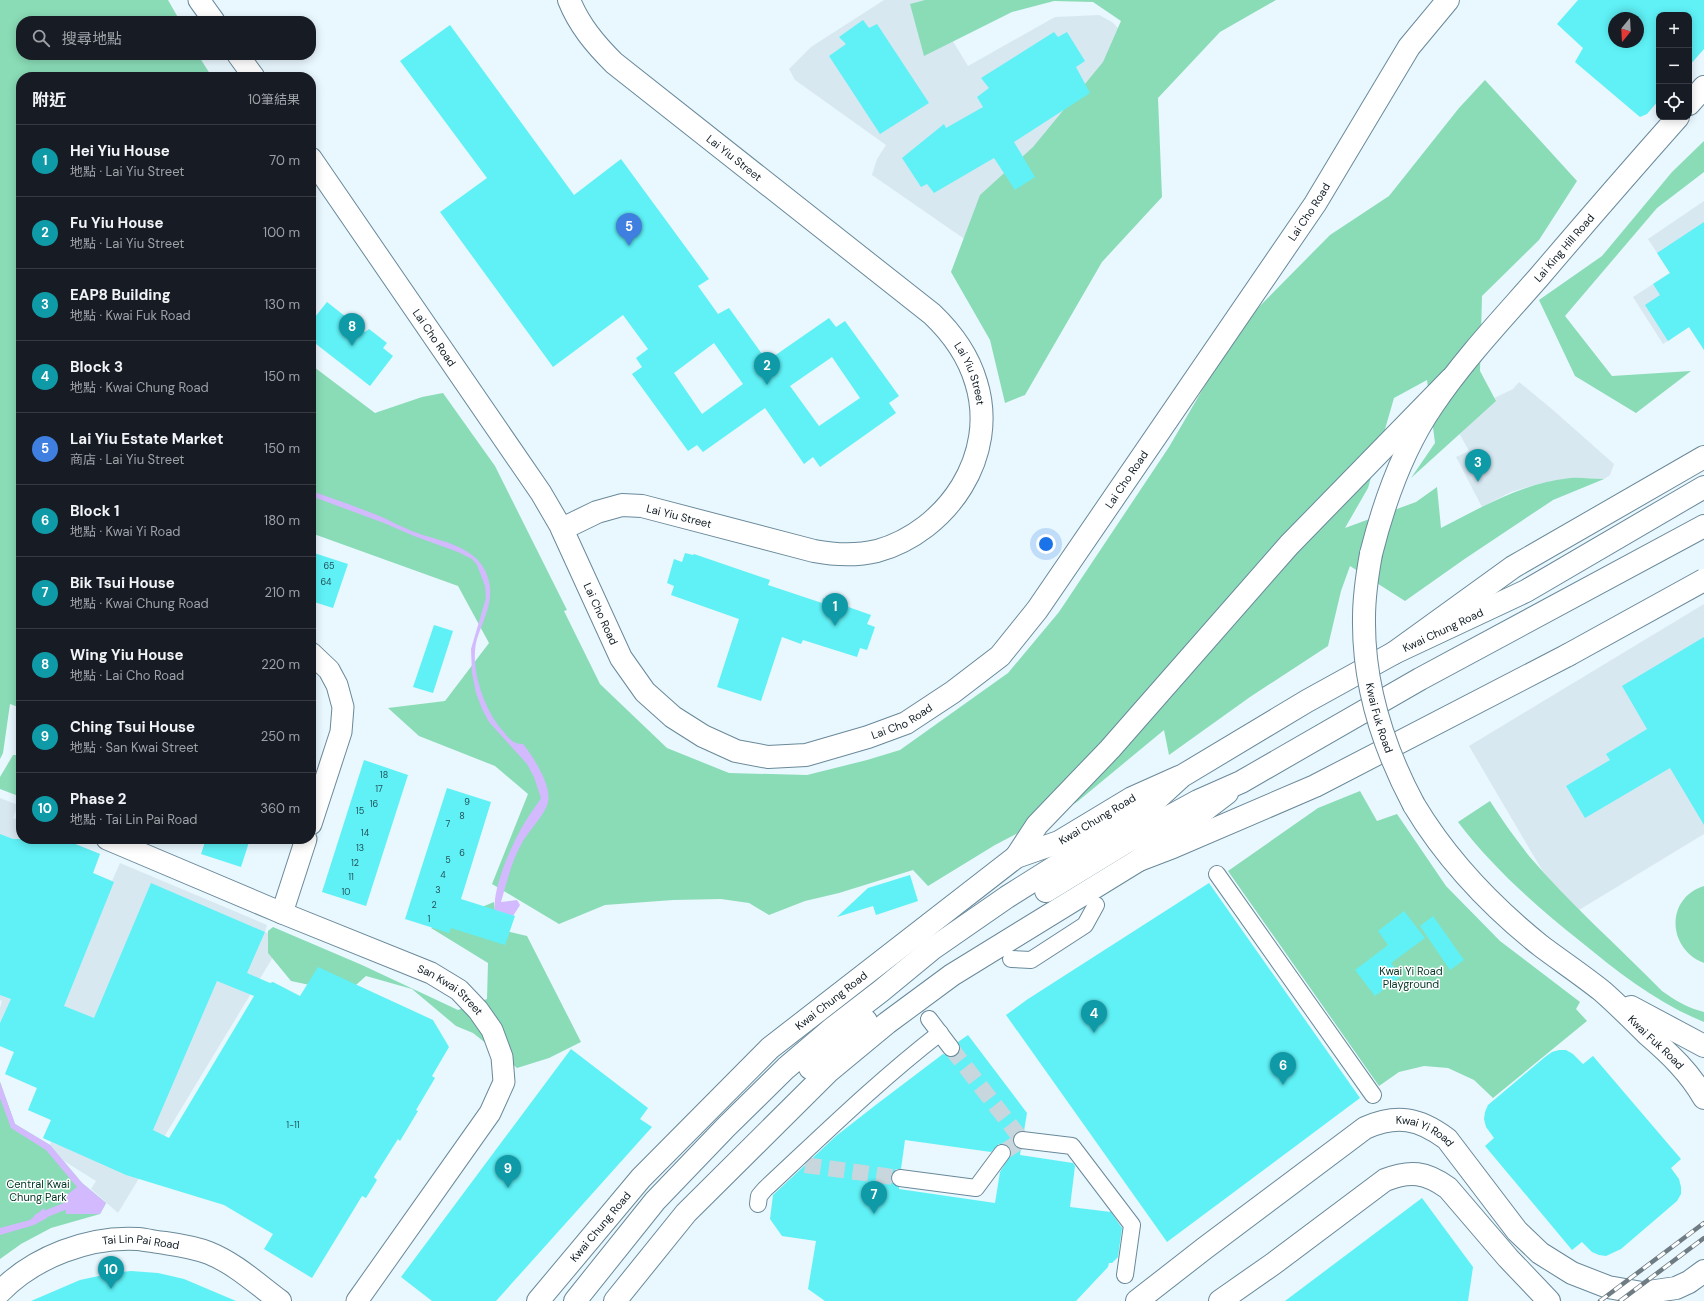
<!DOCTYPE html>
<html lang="zh-TW">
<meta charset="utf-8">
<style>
:root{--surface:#171b24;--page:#242831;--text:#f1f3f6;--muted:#9ea1a6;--line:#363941;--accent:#8c9099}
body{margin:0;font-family:"DM Sans","Noto Sans TC",sans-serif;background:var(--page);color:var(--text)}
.controls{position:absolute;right:12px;top:12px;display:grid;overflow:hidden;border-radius:8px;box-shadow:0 2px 10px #0003}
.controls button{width:36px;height:36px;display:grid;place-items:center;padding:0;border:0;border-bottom:1px solid var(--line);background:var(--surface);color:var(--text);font:20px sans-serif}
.compass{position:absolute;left:1608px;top:12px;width:36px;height:36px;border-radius:50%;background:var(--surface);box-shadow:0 2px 10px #0003;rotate:198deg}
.you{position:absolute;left:1046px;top:544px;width:14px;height:14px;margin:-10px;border:3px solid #fff;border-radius:50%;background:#1a73e8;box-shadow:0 0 0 6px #1a73e833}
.badge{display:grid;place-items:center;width:26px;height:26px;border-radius:50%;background:var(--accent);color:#fff;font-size:13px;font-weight:700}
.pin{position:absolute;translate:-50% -33px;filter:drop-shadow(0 1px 2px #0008)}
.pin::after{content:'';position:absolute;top:21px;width:14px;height:12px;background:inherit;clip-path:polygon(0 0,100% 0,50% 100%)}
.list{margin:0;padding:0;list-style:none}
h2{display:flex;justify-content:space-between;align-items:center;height:52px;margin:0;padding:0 16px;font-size:17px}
h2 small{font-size:13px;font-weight:400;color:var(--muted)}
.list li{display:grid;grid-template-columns:26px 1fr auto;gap:12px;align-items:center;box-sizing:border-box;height:72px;padding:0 16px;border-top:1px solid var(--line)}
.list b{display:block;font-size:15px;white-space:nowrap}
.list p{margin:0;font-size:13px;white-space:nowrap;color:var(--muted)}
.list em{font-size:13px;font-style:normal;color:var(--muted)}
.icon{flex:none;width:22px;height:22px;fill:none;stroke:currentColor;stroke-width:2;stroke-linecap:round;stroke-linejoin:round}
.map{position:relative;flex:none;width:1704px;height:1301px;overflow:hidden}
.search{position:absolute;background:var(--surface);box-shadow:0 2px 10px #0003;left:16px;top:16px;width:300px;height:44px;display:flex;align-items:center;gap:10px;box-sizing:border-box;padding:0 14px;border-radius:16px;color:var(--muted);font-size:15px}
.panel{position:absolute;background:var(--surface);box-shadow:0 2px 10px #0003;left:16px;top:72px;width:300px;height:772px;border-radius:16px}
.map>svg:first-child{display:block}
.built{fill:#d8e8f1}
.green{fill:#8adcb7}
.water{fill:#d3b9fe}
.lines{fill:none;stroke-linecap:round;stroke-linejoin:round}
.stream{stroke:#d3b9fe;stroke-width:7}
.building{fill:#5ff1f6;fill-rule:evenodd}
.pedestrian-tunnel{stroke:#c8d6dd;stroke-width:16;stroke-dasharray:16 8;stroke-linecap:butt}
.pedestrian-casing{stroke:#69899a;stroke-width:18}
.minor-casing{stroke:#69899a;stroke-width:23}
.tertiary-casing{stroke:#69899a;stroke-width:24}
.secondary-casing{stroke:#69899a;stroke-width:24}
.primary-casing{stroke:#69899a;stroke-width:24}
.motorway-casing{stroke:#69899a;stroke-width:24}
.pedestrian{stroke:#fff;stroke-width:16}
.minor{stroke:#fff;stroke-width:21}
.tertiary{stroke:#fff;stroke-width:22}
.secondary{stroke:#fff;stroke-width:22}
.primary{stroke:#fff;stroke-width:22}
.motorway{stroke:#fff;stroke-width:22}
.rail-casing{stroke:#6f7c83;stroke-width:4.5}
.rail{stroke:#fff;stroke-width:3;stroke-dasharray:9;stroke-linecap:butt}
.secondary-bridge-casing{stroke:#69899a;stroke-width:24;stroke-linecap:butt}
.motorway-bridge-casing{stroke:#69899a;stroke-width:24;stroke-linecap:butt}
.secondary-bridge{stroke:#fff;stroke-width:22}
.motorway-bridge{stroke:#fff;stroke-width:22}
.labels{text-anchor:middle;stroke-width:3;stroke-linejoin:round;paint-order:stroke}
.number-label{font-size:9px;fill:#245158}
.street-label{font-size:11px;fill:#101c23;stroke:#fff}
.park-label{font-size:11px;fill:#013523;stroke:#fff}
</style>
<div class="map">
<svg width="1704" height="1301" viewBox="0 0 1704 1301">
<rect width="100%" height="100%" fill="#e9f7fe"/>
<!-- built -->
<g class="built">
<path d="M884 0H928L968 66 1055 17 1099 15 1112 22 1137 47 976 247 872 175 877 159 886 145 795 80 789 69 811 47Z"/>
<path d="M1704 201V350L1689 327 1663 344 1633 297 1670 273 1648 239Z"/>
<path d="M1519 382 1553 410 1614 464 1610 475 1604 479 1571 478 1538 484 1511 492 1482 507 1456 457 1469 451 1454 424 1459 415 1513 389Z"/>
<path d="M1704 604V834L1569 916 1469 746Z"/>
<path d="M0 798 18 805 13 818 21 821V839H63L100 854 93 873 112 881 120 863 267 925 265 932 269 933 287 934 118 1213 91 1189 96 1181 64 1161 50 1145 51 1142 43 1138 51 1120 28 1110 37 1088 5 1074 14 1052 0 1046V1008L2 1001 0 1000Z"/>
</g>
<!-- green -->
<g class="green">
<path d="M0 0H168L180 21H21V55H198L212 77H21V708L10 704 3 753 0 759Z"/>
<path d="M925 0H1276L1220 32 1158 98 1162 197 1102 262 1025 395 1005 403 990 340 951 272 980 195 1033 147 1103 62 1121 21 1093 2 1054 1 1012 12 924 56 910 4Z"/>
<path d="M1485 80 1577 181 1539 240 1482 296 1480 371 1496 401 1411 478 1435 443 1427 380 1394 398 1368 488 1345 528 1416 502 1437 487 1441 528C1482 507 1522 483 1570 478 1581 477 1593 479 1604 479L1553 500 1466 558 1405 601 1350 566 1341 591 1328 646 1250 697 1169 755 1164 730 1077 802 995 845 928 886 913 870 839 893 805 901 769 915 749 903 721 899 673 900 605 905 559 924 492 884 528 794 495 766 419 736 388 708 445 701 489 643 458 586 311 533V370L314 367 375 413 422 397 443 393 495 466 567 610 564 611 600 684 667 748 729 773 807 775 867 760 900 750 1008 673 1059 612 1169 447 1239 327 1330 235 1389 196 1459 108Z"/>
<path d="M1704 141V172L1657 208 1565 316 1612 376 1691 371 1636 413 1575 376 1539 300 1602 256 1672 172Z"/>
<path d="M13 755H17C15 772 21 782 21 797L0 789V777Z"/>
<path d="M1360 791 1377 821 1397 814 1446 886 1500 941 1580 1002 1576 1009 1587 1021 1493 1098 1474 1080 1448 1068 1424 1066 1399 1072 1379 1086 1228 871 1318 808Z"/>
<path d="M1490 801C1502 820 1515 838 1529 856 1569 903 1619 947 1662 991 1676 1001 1688 1008 1704 1012V1022C1657 1003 1619 973 1580 941 1535 905 1493 868 1458 822Z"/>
<path d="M1704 886V963C1667 949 1665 898 1704 886Z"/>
<path d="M494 902 497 929 527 936 581 1042 549 1058 517 1068 473 1033 456 1026 412 989 366 976 347 993 291 981 268 953V931L273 927 362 965 458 1010 487 999 488 963 431 928Z"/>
<path d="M0 1082 15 1124 50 1145 82 1183 106 1203 100 1214 51 1228 21 1244 0 1259Z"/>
</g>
<!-- water -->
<g class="water">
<path d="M311 491C335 499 359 508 382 517 392 522 402 527 412 531 429 538 450 541 466 551 476 557 483 564 487 575 496 599 484 617 477 639 469 667 484 709 502 730 508 737 513 745 523 744 533 756 552 786 548 802 546 813 529 831 523 841 512 860 507 881 501 902L517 900 520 905 513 916 495 910C492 887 514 839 527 819 531 812 537 805 541 798L534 777 527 764 489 722 482 709 476 693 472 673 471 649 486 598 485 586 477 565 472 559 458 552 414 536 384 523 311 496Z"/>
<path d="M0 1082 15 1124 50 1145 82 1183 106 1203 100 1214H66L64 1197 77 1187 46 1150 11 1128 0 1098Z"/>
<path d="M44 1208 47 1218 34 1225 0 1235V1228L30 1220Z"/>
</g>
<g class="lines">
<!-- stream -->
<path class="stream" d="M38 1217 73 1203"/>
</g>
<!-- building -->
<g class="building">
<path d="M1578 0H1704V49L1689 66V15H1659V100L1647 114 1640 117 1575 62 1583 48 1557 24ZM1614 18H1638V42H1614Z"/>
<path d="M863 20 869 28 877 24 929 103 880 134 829 56 846 44 839 37Z"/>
<path d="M450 25 574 195 621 159 709 279 698 286 718 314 729 308 767 361 829 318 836 327 845 321 899 396 889 403 896 413 820 467 813 457 804 464 765 408 703 452 697 445 688 451 632 374 642 367 636 358 648 349 623 315 553 367 440 212 487 178 400 61ZM714 343 743 384 702 414 674 373ZM832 357 860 398 819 426 790 386Z"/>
<path d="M1054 32 1058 37 1067 32 1085 61 1076 67 1090 93 1014 142 1035 177 1015 190 994 158 934 193 927 184 921 187 902 158 944 124 946 128 983 107 977 97 989 88 981 78Z"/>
<path d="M1704 222V350L1689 327 1668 341 1645 305 1660 295 1653 284 1670 273 1657 253Z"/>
<path d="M327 302 365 332 369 329 387 343 383 348 393 356 370 386 311 340V322Z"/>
<path d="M311 552 348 564 333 608 311 601Z"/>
<path d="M685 553 693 555 694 554 770 580 768 585 822 603 823 598 871 615 867 624 875 627 867 650 860 648 857 657 803 640 801 644 782 637 761 701 717 687 739 619 671 595 674 586 667 583 674 559 682 562Z"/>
<path d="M434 625 453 631 433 693 413 687Z"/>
<path d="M1704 637V825L1670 768 1585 818 1566 786 1610 760 1606 754 1647 729 1622 686Z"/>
<path d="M364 760 408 775 366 906 322 892Z"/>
<path d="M447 788 491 802 461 899 515 916 505 945 451 928 449 933 405 919Z"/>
<path d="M0 834 13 839H63L100 854 93 873 114 882 64 1006 94 1018 151 883 265 932 247 973 270 983 273 982 300 996 318 967 433 1020 449 1047 432 1076 435 1078 416 1110 418 1111 400 1141 398 1139 374 1177 377 1180 366 1198 362 1196 312 1278 264 1249 273 1234 224 1205 126 1175 43 1138 51 1120 28 1110 37 1088 5 1074 14 1052 0 1046V1023L11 999 0 995ZM217 981 254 996 169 1138 153 1130Z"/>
<path d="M206 839H250L241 867 201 854Z"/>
<path d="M910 875 918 901 876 915 873 906 837 917 868 888Z"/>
<path d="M1209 883 1360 1098 1167 1242 1006 1015 1028 999Z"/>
<path d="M1404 911 1425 938 1391 963 1401 976 1375 996 1355 970 1388 945 1378 931Z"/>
<path d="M1433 916 1464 960 1450 970 1420 926Z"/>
<path d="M968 1035 1027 1113 1024 1131H1018L1013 1138V1144L1021 1149 1020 1155 1073 1163 1075 1166 1070 1207 1111 1212 1122 1228 1118 1257 1112 1263H1109L1108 1267 1076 1301H825L808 1289 816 1241 782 1236 770 1219 773 1195 836 1136 877 1104 943 1054 952 1057 957 1055 960 1047 958 1042ZM905 1140 991 1152 999 1144 1007 1145 1011 1150V1154L1000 1172 995 1203 899 1189V1187L891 1182V1176L896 1169H901Z"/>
<path d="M571 1049 648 1108 640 1119 652 1127 496 1301H432L401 1277Z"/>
<path d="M1559 1050H1566L1573 1054 1583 1064 1593 1056 1681 1159 1671 1168 1679 1179 1681 1187V1194L1677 1201 1621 1249 1606 1256 1599 1255 1592 1252 1582 1242 1572 1250 1485 1146 1494 1138 1486 1127 1484 1119 1485 1112 1488 1105 1545 1057 1552 1052Z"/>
<path d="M1422 1198 1473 1267 1468 1301H1285Z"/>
<path d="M131 1271 158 1273 184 1279 236 1301H31L80 1280 113 1273Z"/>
</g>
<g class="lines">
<!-- pedestrian-tunnel -->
<g class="pedestrian-tunnel">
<path d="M951 1048 1022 1140 1002 1153"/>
<path d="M805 1165 900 1178"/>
</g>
<defs>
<g id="pedestrian">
<path d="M1217 874 1373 1095"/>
<path d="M1011 959 1031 960 1085 925 1096 905"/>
<path d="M929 1019 951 1048"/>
<path d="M1022 1140 1072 1146 1132 1225 1125 1275"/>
<path d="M900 1178 976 1188 1002 1153"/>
<path d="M758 1204 759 1196 765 1189C823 1135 878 1081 940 1033"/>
</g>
<g id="minor">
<path d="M199 0 214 21"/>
<path d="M238 55 254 77"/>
<path id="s1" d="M311 158 541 493 562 529"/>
<path d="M311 653 329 670 337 685 343 707 341 732 311 824"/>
<path id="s2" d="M107 839 282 913 431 973 459 990 478 1010 492 1030 502 1057 504 1082 490 1113 357 1301"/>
<path d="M282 913 306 839"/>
</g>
<g id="tertiary">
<path id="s3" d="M569 0C579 25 595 44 614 63L932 314C952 333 968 355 976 382 999 455 948 531 877 551 856 556 835 555 814 551L642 506 622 505 597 512 562 529 621 658 645 692 673 717 703 736 736 751 768 757 806 755 868 737 906 723 953 692 1000 656 1037 610 1315 204 1409 47 1448 0"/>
<path id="s4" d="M0 1292C34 1257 89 1236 138 1239 147 1240 156 1242 165 1243 179 1245 196 1248 209 1253 236 1264 257 1284 280 1301"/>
<path id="s5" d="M1137 1301 1205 1248 1365 1128C1397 1114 1419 1118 1447 1139L1517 1231 1540 1253 1572 1273 1608 1287 1642 1293 1676 1288 1689 1282 1704 1271"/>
<path d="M1220 1301 1273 1264 1385 1180C1410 1170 1426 1172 1448 1188L1508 1258 1549 1301"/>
</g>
<g id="secondary">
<path d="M1689 104 1704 87"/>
<path id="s6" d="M1371 554C1384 502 1402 450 1433 405 1464 359 1503 318 1539 277 1585 223 1631 170 1678 117"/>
<path id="s7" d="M1414 805C1447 860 1491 906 1541 946 1561 961 1582 975 1602 991 1618 1005 1633 1020 1648 1035 1670 1054 1690 1073 1704 1098"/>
<path d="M1016 857 1037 825 1110 749 1289 545 1451 379"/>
<path d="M1631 1007 1704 1046"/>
<path id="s8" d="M538 1301 641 1178 770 1048 1016 857 1059 842 1132 798 1179 777"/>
<path d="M615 1301 686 1213 829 1071 887 1023 952 975 1139 860 1227 793"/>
</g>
<g id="primary">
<path d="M1046 891 1154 825 1198 801 1241 782 1420 679 1704 526"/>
<path d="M810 1068 866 1021"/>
<path id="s9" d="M575 1301 655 1201 726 1127 786 1068 833 1028 881 991 932 949 1007 897 1144 811 1182 776 1307 701 1394 653 1526 591 1704 487"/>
</g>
<g id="motorway">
<path d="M1394 653 1513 567 1704 457"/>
<path d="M1139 860 1173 847 1315 786 1568 655"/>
</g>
</defs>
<!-- pedestrian casing -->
<use href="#pedestrian" class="pedestrian-casing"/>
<!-- minor casing -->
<use href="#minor" class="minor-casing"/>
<!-- tertiary casing -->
<use href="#tertiary" class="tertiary-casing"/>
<!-- secondary casing -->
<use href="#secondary" class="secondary-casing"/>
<!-- primary casing -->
<use href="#primary" class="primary-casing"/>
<!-- motorway casing -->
<use href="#motorway" class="motorway-casing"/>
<!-- pedestrian -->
<use href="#pedestrian" class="pedestrian"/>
<!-- minor -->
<use href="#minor" class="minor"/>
<!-- tertiary -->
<use href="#tertiary" class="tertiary"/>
<!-- secondary -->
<use href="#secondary" class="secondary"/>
<!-- primary -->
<use href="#primary" class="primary"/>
<!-- motorway -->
<use href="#motorway" class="motorway"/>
<defs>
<g id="rail">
<path d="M1600 1301 1704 1223"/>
<path d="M1620 1301 1704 1238"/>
</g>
</defs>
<!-- rail casing -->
<use href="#rail" class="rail-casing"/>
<!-- rail -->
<use href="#rail" class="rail"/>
<defs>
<g id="secondary-bridge">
<path id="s10" d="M1371 554C1367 576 1364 597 1364 618 1363 684 1383 747 1414 805"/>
</g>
<path id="motorway-bridge" d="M1568 655 1704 580"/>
</defs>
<!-- secondary-bridge casing -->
<use href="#secondary-bridge" class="secondary-bridge-casing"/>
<!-- motorway-bridge casing -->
<use href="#motorway-bridge" class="motorway-bridge-casing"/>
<!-- secondary-bridge -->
<use href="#secondary-bridge" class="secondary-bridge"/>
<!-- motorway-bridge -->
<use href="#motorway-bridge" class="motorway-bridge"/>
</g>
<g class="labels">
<!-- number labels -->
<g class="number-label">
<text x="329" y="569">65</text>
<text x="326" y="585">64</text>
<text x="384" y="778">18</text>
<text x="379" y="792">17</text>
<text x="467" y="805">9</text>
<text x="374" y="807">16</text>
<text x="360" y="814">15</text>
<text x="462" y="819">8</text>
<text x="448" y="827">7</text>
<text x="365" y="836">14</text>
<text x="360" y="851">13</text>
<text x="462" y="856">6</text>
<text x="448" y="863">5</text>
<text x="355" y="866">12</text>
<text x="443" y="878">4</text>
<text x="351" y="880">11</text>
<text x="438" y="893">3</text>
<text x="346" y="895">10</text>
<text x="434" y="908">2</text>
<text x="429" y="922">1</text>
<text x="293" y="1128">1-11</text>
</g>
<!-- street labels -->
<g class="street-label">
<text dy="4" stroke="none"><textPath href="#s3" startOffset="231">Lai Yiu Street</textPath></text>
<text dy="4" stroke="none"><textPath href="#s3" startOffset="2234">Lai Cho Road</textPath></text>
<text dy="4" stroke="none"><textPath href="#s6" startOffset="367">Lai King Hill Road</textPath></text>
<text dy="4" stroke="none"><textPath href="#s1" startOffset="218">Lai Cho Road</textPath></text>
<text dy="4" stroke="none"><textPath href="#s3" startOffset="555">Lai Yiu Street</textPath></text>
<text dy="4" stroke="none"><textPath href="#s3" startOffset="1910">Lai Cho Road</textPath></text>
<text transform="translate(679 516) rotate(14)" y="4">Lai Yiu Street</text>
<text dy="4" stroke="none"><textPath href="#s3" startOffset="1202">Lai Cho Road</textPath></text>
<text dy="4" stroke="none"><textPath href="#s9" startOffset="1107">Kwai Chung Road</textPath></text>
<text dy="4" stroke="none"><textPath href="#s10" startOffset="166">Kwai Fuk Road</textPath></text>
<text dy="4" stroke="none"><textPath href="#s3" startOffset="1574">Lai Cho Road</textPath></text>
<text dy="4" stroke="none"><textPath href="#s8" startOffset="745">Kwai Chung Road</textPath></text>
<text dy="4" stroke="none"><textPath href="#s2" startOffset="376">San Kwai Street</textPath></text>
<text dy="4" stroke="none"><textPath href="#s8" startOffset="421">Kwai Chung Road</textPath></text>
<text dy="4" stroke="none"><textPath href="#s7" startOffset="341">Kwai Fuk Road</textPath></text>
<text dy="4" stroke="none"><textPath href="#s5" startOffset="350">Kwai Yi Road</textPath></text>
<text dy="4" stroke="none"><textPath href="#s8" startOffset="97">Kwai Chung Road</textPath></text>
<text dy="4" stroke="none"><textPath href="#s4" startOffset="155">Tai Lin Pai Road</textPath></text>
</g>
<!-- park labels -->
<g class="park-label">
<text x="1411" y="975">Kwai Yi Road<tspan x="1411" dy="13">Playground</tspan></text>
<text x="38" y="1188">Central Kwai<tspan x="38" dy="13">Chung Park</tspan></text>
</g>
</g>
</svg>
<div class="controls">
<button>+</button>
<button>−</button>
<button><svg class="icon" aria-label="locate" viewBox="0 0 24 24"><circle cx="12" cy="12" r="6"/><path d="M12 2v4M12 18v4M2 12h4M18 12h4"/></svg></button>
</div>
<svg class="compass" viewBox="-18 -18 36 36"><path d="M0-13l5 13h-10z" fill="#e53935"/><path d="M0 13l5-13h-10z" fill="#9ea1a6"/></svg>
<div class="you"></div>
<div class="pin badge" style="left:835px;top:626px;background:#0f9aa8">1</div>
<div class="pin badge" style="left:767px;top:385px;background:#0f9aa8">2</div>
<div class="pin badge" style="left:1478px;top:482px;background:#0f9aa8">3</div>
<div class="pin badge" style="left:1094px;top:1033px;background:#0f9aa8">4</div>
<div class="pin badge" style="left:629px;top:246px;background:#3f7fe0">5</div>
<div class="pin badge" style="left:1283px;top:1085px;background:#0f9aa8">6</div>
<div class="pin badge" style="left:874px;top:1214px;background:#0f9aa8">7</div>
<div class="pin badge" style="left:352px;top:346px;background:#0f9aa8">8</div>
<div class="pin badge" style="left:508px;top:1188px;background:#0f9aa8">9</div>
<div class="pin badge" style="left:111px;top:1289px;background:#0f9aa8">10</div>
<div class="search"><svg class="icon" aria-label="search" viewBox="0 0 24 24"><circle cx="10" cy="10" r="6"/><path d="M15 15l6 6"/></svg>搜尋地點</div>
<section class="panel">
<h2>附近<small>10筆結果</small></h2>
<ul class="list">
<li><span class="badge" style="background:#0f9aa8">1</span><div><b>Hei Yiu House</b><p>地點 · Lai Yiu Street</p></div><em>70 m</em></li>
<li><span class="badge" style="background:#0f9aa8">2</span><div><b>Fu Yiu House</b><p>地點 · Lai Yiu Street</p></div><em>100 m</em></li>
<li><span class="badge" style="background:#0f9aa8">3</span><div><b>EAP8 Building</b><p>地點 · Kwai Fuk Road</p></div><em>130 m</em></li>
<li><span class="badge" style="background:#0f9aa8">4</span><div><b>Block 3</b><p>地點 · Kwai Chung Road</p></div><em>150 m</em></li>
<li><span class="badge" style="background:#3f7fe0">5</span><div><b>Lai Yiu Estate Market</b><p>商店 · Lai Yiu Street</p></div><em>150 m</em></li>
<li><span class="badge" style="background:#0f9aa8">6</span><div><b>Block 1</b><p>地點 · Kwai Yi Road</p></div><em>180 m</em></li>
<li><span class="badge" style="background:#0f9aa8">7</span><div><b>Bik Tsui House</b><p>地點 · Kwai Chung Road</p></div><em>210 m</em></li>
<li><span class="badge" style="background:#0f9aa8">8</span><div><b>Wing Yiu House</b><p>地點 · Lai Cho Road</p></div><em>220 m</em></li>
<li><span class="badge" style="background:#0f9aa8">9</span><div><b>Ching Tsui House</b><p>地點 · San Kwai Street</p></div><em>250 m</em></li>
<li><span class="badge" style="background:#0f9aa8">10</span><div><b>Phase 2</b><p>地點 · Tai Lin Pai Road</p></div><em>360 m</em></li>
</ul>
</section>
</div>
